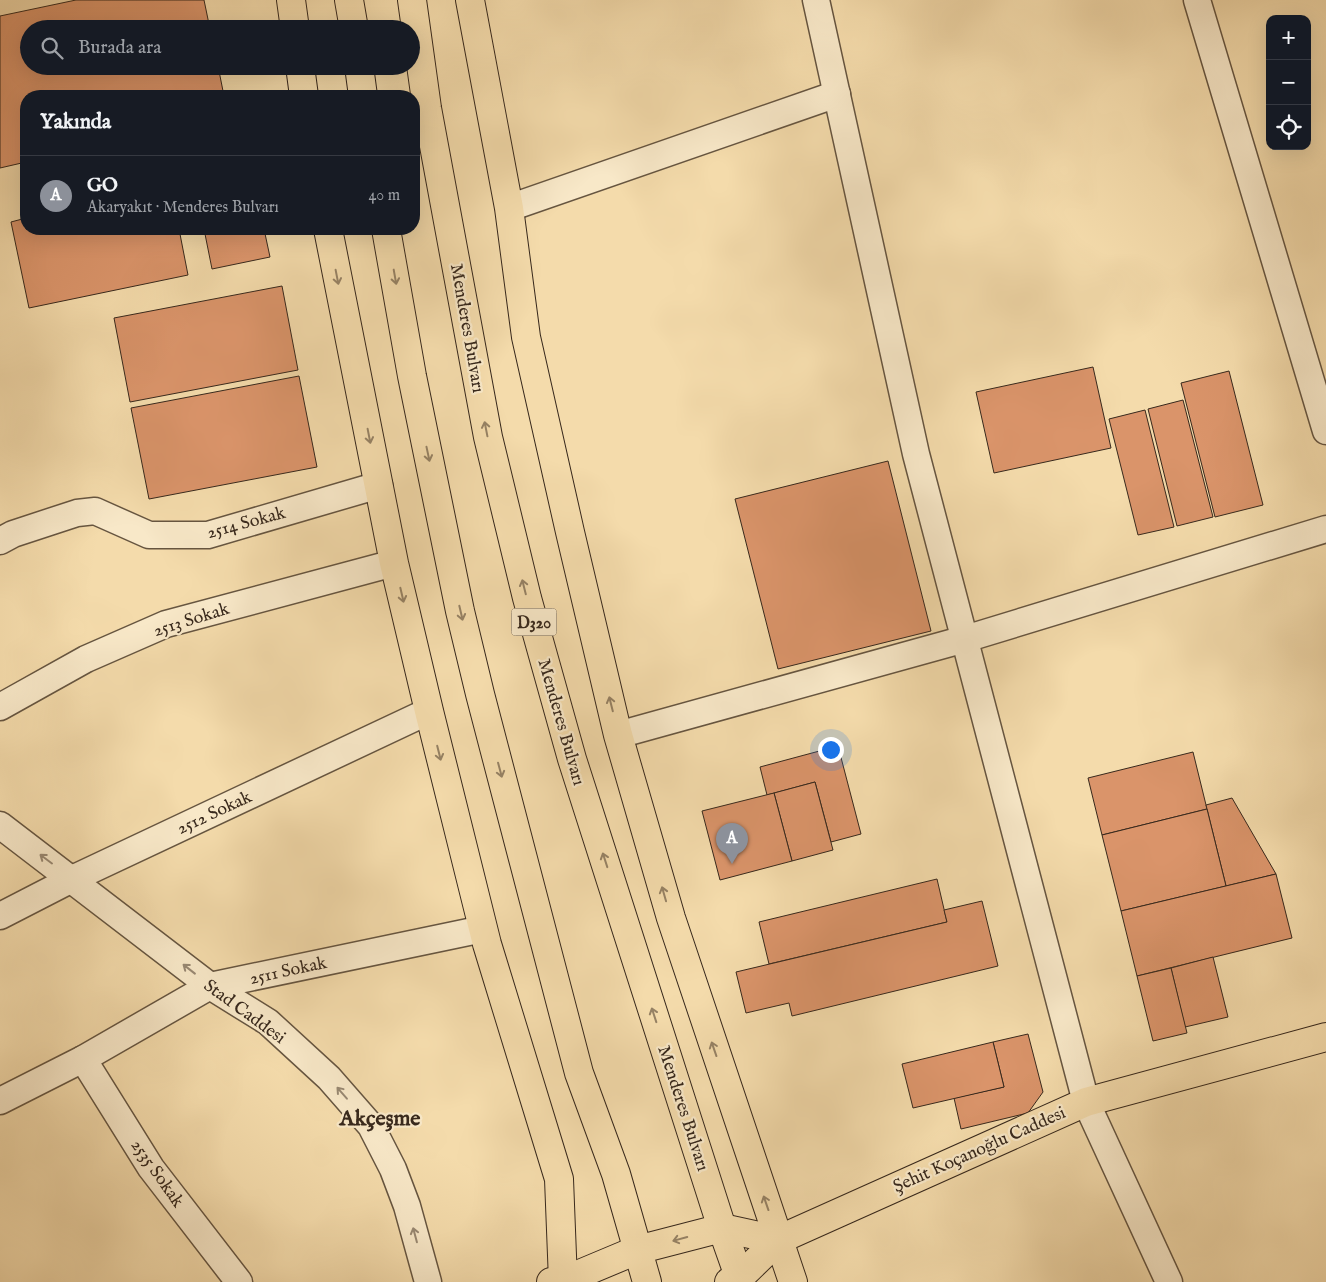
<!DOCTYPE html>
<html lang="tr">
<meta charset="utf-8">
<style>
:root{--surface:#171b24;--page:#242831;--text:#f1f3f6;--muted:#9ea1a6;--line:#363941;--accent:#8c9099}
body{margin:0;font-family:"IM FELL English",serif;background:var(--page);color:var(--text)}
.controls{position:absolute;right:15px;top:15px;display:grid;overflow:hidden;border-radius:10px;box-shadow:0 5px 20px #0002}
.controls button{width:45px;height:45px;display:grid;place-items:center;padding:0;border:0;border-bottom:1px solid var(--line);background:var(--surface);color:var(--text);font:25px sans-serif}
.you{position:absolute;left:830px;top:749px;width:18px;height:18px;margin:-12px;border:4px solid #fff;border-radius:50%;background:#1a73e8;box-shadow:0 0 0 8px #1a73e833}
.badge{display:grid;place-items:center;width:32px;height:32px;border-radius:50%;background:var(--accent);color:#fff;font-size:16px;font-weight:700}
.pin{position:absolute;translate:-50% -41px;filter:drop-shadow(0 1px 2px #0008)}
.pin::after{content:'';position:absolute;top:26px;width:18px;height:15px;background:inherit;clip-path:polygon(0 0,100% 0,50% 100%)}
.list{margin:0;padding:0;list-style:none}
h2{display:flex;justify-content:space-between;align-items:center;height:65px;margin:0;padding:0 20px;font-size:21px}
h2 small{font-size:16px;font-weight:400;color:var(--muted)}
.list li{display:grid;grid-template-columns:32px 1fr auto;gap:15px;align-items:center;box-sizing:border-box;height:80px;padding:0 20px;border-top:1px solid var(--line)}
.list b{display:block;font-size:19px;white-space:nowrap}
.list p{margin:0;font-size:16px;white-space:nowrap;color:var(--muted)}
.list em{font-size:16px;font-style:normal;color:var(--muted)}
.icon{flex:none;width:28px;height:28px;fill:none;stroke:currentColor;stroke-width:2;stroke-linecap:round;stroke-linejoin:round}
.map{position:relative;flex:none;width:1326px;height:1282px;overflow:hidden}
.search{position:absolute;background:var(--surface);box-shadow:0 5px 20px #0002;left:20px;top:20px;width:400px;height:55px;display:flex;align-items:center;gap:12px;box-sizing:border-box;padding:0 18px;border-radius:28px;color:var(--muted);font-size:19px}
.panel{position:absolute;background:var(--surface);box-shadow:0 5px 20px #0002;left:20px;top:90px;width:400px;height:145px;border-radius:20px}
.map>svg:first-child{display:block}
.building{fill:#da946a;stroke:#37281c}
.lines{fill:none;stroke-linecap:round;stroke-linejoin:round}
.minor-casing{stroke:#665540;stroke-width:29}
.major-casing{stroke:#37281c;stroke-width:30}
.minor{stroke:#f8e8c8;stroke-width:26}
.major{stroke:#f4dbab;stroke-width:28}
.oneway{stroke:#968264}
.oneway2{stroke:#988872}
.labels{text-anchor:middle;stroke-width:4.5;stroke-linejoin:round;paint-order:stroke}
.shield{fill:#f8e8c8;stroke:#716250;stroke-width:1}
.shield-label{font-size:16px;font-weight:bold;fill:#37281c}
.street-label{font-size:18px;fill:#37281c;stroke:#f8e8c8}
.district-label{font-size:22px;font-weight:bold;fill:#37281c;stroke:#f8e8c8}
</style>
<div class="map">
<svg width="1326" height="1282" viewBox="0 0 1326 1282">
<rect width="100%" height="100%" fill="#f4dbab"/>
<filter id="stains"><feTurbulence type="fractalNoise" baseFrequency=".004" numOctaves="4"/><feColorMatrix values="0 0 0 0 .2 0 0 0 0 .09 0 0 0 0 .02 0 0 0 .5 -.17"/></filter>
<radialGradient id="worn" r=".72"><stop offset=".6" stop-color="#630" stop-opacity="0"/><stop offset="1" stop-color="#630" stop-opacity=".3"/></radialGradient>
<!-- building -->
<g class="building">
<path d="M76 0H204L210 29H29V66H218L224 96H26V162L0 168V16Z"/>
<path d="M26 218V229H179L188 275 29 308 11 222Z"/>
<path d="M204 229H264L270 257 212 269Z"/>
<path d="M282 286 298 370 130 402 114 318Z"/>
<path d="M1093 367 1111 448 994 473 976 392Z"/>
<path d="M1229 371 1263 505 1215 517 1181 383Z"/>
<path d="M299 376 317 467 149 499 131 408Z"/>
<path d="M1183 400 1213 517 1177 526 1148 409Z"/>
<path d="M1145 410 1174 527 1138 535 1109 419Z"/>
<path d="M888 461 931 631 778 669 735 499Z"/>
<path d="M838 746 861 834 831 842 815 782 767 795 760 767Z"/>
<path d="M1193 752 1207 809 1102 835 1088 778Z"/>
<path d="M815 782 833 850 792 861 774 793Z"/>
<path d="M774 793 792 861 720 880 702 811Z"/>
<path d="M1232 798 1276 874 1226 886 1206 805Z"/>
<path d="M1207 809 1226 886 1121 911 1102 835Z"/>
<path d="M1276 874 1292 938 1137 976 1121 911Z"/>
<path d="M937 879 947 922 769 964 759 922Z"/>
<path d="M982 901 998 966 792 1016 789 1003 746 1013 736 972 947 922 944 910Z"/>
<path d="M1213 957 1228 1017 1185 1027 1171 968Z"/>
<path d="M1171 968 1187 1033 1153 1041 1137 976Z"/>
<path d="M1028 1034 1043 1092 1028 1113 961 1129 954 1098 1004 1087 993 1042Z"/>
<path d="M993 1042 1004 1087 913 1108 902 1064Z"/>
</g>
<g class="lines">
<defs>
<g id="minor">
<path d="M816 0 916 454 1086 1102 1169 1282"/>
<path d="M1197 0 1326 431"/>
<path d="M509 208 837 94"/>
<path d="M0 541 13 534 77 513 95 511 149 535H208L379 485"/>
<path d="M0 707 86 659 166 624 394 563"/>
<path d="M618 735 965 639 1326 529"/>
<path d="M0 825 210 986 268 1022 329 1078 371 1126 393 1169 407 1206 428 1282"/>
<path d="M0 916 72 879 429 711"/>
<path d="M83 1059 151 1168 239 1282"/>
<path d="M0 1101 83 1059 210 986 483 929"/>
</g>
<g id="major">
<path d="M291 0 295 29"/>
<path d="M349 0 354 29"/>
<path d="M412 0 427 108 488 437 527 598 572 759 722 1228 741 1282"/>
<path d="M470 0 509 208 526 337 570 532 618 735 671 918 793 1282"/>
<path d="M300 66 304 96"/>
<path d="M359 66 363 96"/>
<path d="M328 229 394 563 429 711 487 944 559 1179 563 1281"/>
<path d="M386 229 412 376 460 611 480 694 579 1073 616 1174 647 1282"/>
<path d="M551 1282 563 1281 637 1250 722 1228 778 1240 1086 1102 1326 1037"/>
<path d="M729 1282 740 1277 778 1240"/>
</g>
</defs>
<!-- minor casing -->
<use href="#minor" class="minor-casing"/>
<!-- major casing -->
<use href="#major" class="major-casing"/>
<!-- minor -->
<use href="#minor" class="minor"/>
<!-- major -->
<use href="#major" class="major"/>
</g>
<!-- one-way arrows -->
<defs><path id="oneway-shaft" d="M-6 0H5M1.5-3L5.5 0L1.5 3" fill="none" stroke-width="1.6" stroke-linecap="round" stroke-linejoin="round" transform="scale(1.25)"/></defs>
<g class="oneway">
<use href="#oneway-shaft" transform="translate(337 277) rotate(79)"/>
<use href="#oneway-shaft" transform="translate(395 277) rotate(80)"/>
<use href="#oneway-shaft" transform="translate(486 429) rotate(-101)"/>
<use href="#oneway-shaft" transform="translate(369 436) rotate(79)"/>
<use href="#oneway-shaft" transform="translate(428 454) rotate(78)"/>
<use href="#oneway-shaft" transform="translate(524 587) rotate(-104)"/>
<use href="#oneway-shaft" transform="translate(402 595) rotate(77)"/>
<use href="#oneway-shaft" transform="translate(461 613) rotate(77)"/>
<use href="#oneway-shaft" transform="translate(611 704) rotate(-104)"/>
<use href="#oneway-shaft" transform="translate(439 753) rotate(76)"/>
<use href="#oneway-shaft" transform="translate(500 770) rotate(75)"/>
<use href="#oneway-shaft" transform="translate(605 860) rotate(-108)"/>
<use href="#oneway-shaft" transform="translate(664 894) rotate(-106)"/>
<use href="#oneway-shaft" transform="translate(654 1015) rotate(-108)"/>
<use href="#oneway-shaft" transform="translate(714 1049) rotate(-109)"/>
<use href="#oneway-shaft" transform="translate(766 1203) rotate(-109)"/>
<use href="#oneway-shaft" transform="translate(680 1239) rotate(165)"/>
</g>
<g class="oneway2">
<use href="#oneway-shaft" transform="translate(46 859) rotate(-143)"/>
<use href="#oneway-shaft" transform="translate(189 969) rotate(-142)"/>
<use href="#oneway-shaft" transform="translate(342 1093) rotate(-131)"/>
<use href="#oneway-shaft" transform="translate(415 1235) rotate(-105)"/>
</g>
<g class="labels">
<!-- shield labels -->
<rect class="shield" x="511.5" y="608.5" width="45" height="27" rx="4"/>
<g class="shield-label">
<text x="534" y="628">D320</text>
</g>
<!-- street labels -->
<g class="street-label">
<text transform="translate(468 328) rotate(80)" y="6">Menderes Bulvarı</text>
<text transform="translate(246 522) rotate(-15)" y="6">2514 Sokak</text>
<text transform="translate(191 619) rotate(-17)" y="6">2513 Sokak</text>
<text transform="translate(562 722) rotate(74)" y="6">Menderes Bulvarı</text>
<text transform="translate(214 812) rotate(-25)" y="6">2512 Sokak</text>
<text transform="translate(288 970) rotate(-12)" y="6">2511 Sokak</text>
<text transform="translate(245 1011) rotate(36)" y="6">Stad Caddesi</text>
<text transform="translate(684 1108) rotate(72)" y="6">Menderes Bulvarı</text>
<text transform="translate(979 1149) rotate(-24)" y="6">Şehit Koçanoğlu Caddesi</text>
<text transform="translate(158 1173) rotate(55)" y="6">2535 Sokak</text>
</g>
<!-- district labels -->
<g class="district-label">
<text x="380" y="1125">Akçeşme</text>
</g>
</g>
<rect width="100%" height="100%" filter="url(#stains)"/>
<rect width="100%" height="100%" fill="url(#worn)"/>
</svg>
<div class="controls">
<button>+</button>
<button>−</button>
<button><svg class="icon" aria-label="locate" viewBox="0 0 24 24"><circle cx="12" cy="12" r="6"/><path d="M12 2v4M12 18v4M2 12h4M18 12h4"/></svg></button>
</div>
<div class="you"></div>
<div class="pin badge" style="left:732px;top:864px">A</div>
<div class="search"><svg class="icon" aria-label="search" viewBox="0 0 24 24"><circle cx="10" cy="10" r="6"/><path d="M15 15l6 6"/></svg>Burada ara</div>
<section class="panel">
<h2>Yakında<small></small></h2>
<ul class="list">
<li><span class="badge">A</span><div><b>GO</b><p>Akaryakıt · Menderes Bulvarı</p></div><em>40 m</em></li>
</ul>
</section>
</div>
